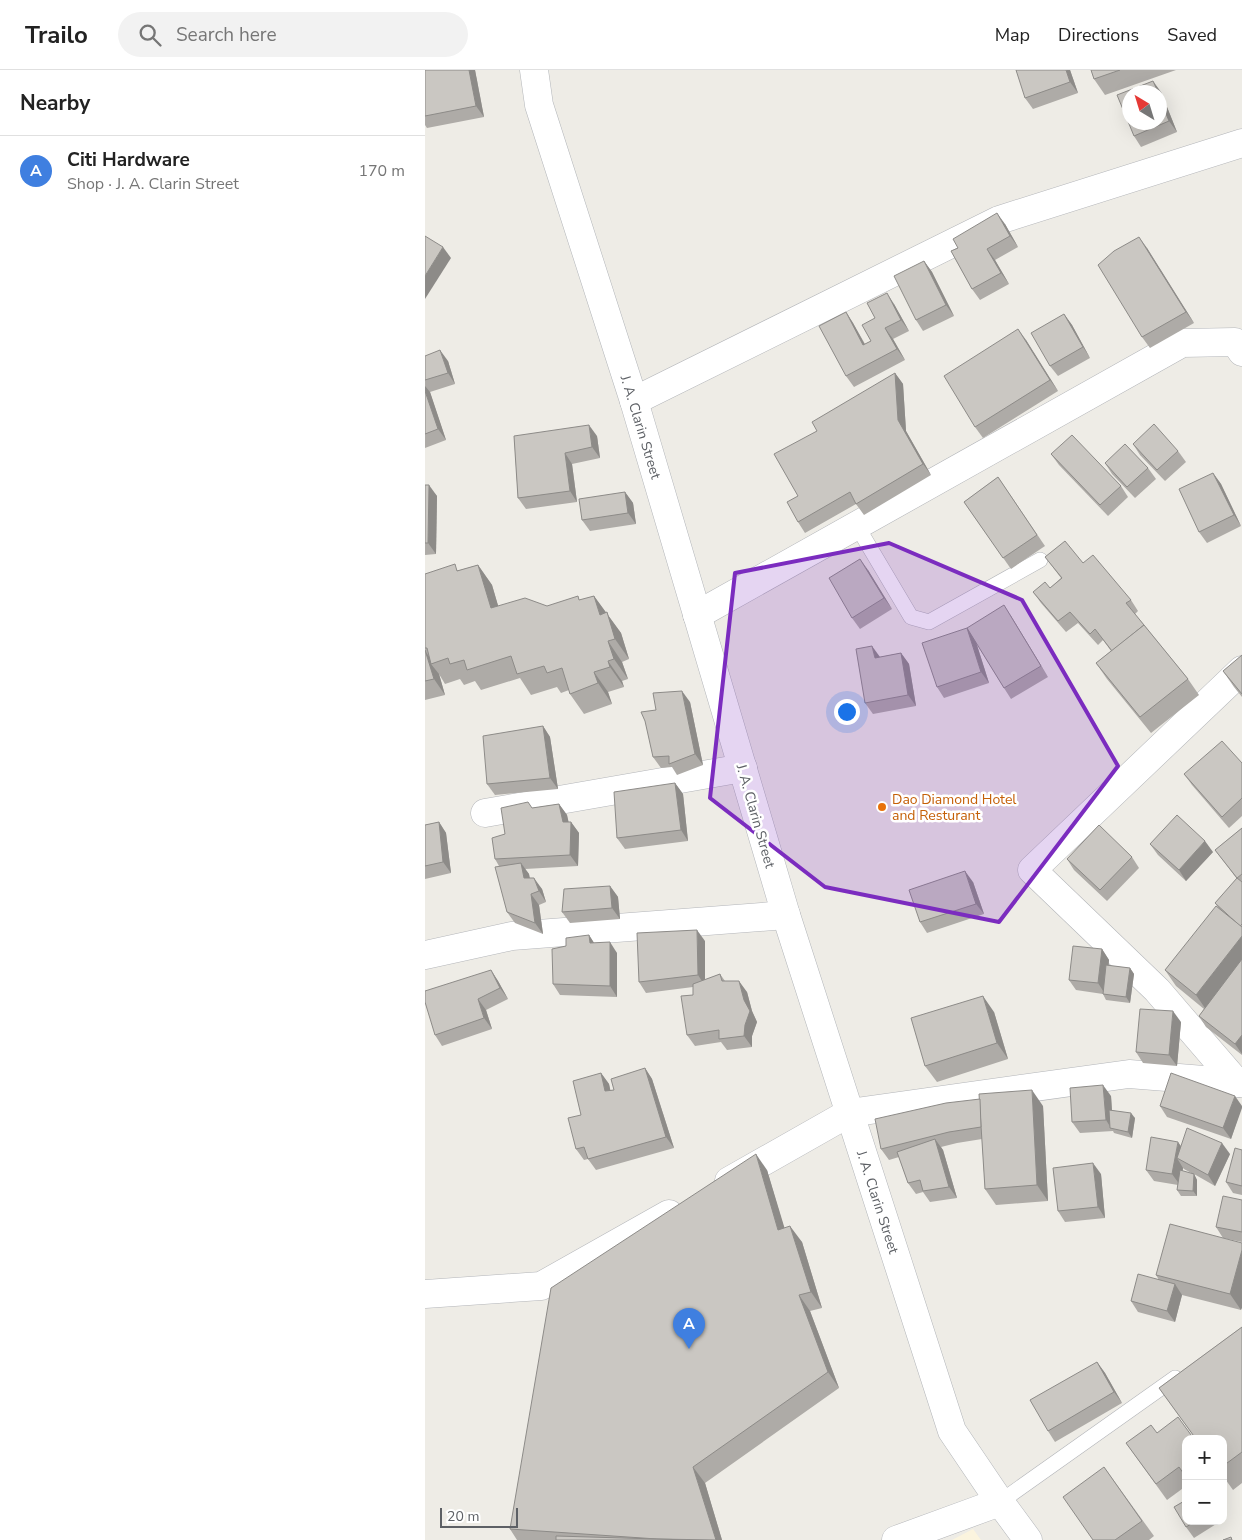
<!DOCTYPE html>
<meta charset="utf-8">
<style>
:root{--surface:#fff;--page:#f2f2f2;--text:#222;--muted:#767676;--line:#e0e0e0;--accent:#2563eb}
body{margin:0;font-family:"Nunito Sans",sans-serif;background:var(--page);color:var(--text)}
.controls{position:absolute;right:15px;bottom:15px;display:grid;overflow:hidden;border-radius:10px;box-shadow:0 5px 20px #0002}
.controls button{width:45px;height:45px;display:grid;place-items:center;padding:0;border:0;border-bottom:1px solid var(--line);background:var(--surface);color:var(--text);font:25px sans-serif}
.compass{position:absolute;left:697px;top:15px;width:45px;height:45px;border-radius:50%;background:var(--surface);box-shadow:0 5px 20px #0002;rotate:322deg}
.scale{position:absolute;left:15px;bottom:12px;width:78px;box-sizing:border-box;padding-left:5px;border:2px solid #5d6065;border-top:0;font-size:14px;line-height:18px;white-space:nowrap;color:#5d6065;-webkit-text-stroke:4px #fff;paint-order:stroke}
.you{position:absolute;left:421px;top:641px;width:18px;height:18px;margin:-12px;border:4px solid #fff;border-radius:50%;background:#1a73e8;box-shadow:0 0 0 8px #1a73e833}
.badge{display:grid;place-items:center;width:32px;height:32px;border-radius:50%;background:var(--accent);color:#fff;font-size:16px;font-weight:700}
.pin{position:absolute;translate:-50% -41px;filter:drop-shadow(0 1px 2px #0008)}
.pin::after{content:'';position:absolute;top:26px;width:18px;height:15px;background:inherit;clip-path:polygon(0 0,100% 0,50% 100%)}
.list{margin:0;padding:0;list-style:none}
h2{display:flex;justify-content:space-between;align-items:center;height:65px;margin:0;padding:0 20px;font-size:21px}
h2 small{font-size:16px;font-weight:400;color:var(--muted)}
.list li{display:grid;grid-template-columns:32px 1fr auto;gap:15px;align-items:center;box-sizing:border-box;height:70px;padding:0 20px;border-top:1px solid var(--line)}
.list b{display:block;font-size:19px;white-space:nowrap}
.list p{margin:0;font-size:16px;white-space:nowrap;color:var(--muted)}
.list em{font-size:16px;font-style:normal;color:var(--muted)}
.icon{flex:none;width:28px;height:28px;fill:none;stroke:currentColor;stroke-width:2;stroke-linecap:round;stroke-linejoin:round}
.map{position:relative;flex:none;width:817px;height:1470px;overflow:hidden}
header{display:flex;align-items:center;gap:30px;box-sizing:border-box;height:70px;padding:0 25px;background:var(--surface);border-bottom:1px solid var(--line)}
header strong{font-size:24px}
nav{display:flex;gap:28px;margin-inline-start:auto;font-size:18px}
.search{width:350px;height:45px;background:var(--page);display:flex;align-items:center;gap:12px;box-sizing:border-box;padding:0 18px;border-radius:28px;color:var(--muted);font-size:19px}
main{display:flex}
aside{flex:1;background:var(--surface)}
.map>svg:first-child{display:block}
.commercial{fill:#fbf4de}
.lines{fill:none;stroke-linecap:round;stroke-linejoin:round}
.lane-casing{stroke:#b3b5b9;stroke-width:16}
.street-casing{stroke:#b3b5b9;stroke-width:29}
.secondary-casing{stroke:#b2b5b9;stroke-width:29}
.lane{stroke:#fff;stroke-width:15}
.street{stroke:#fff;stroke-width:28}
.secondary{stroke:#fff;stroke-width:28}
.wall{fill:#aeaba7;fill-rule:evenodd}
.shaded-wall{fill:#8d8b88}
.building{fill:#cac7c2;stroke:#8d8b88}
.marked{fill:#7b2cbf;fill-opacity:0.2;stroke:#7b2cbf;stroke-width:4;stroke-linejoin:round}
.food-dot{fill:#e8710a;stroke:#fff;stroke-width:2}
.labels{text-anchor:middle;stroke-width:5;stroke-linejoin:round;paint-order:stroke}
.street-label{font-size:14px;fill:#5d6065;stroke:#fff}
.food-label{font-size:14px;fill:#c56008;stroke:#fff;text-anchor:start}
</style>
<header>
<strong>Trailo</strong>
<div class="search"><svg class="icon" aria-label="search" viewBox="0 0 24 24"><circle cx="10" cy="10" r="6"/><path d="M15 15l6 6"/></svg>Search here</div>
<nav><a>Map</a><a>Directions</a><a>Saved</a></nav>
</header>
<main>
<aside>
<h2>Nearby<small></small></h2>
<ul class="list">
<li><span class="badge" style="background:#3f7fe0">A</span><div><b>Citi Hardware</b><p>Shop · J. A. Clarin Street</p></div><em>170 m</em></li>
</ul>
</aside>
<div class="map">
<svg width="817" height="1470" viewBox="0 0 817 1470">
<rect width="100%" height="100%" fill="#eeece6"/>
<!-- commercial -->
<path class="commercial" d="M548 1459 556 1470H527Z"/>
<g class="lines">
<defs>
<g id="lane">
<path d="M432 456 486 547 504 552 615 490"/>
<path d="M575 1432 750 1308"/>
</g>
<g id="street">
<path d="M209 331 574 150 817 73"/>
<path d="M272 545 757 273 810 272 817 282"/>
<path d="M60 743 318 698"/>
<path d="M0 885 87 866 361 845"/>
<path d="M812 1013 732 920 607 800 817 600"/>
<path d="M304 1111 424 1043 704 1004 817 1013"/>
<path d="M0 1224 116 1216 244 1144"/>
<path d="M471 1470 575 1432"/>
</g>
<path id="secondary" d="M109 0 114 35 209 331 361 845 527 1361 575 1432 603 1470"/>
</defs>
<!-- lane casing -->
<use href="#lane" class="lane-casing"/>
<!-- street casing -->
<use href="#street" class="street-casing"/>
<!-- secondary casing -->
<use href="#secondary" class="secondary-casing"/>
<!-- lane -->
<use href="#lane" class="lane"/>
<!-- street -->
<use href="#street" class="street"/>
<!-- secondary -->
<use href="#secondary" class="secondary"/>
</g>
<!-- wall -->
<g class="wall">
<path d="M0 0H50L59 47 2 58 0 55Z"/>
<path d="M645 0 653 23 608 39 600 28Z"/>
<path d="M666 0H751L680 25 669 9Z"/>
<path d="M736 22 752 62 716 77 709 66Z"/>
<path d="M580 154 593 177 570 190 584 214 555 230 547 219 526 181Z"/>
<path d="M722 178 769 253 725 278 717 267Z"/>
<path d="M499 191 507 202 529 246 498 261 491 250Z"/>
<path d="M469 234 484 261 468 269 480 290 429 317 421 306V242L428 253 440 274 446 271 450 248Z"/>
<path d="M639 244 647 255 665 288 633 306 625 296Z"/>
<path d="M601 270 633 321 558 368 550 357Z"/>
<path d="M0 286 23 291 30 314 5 322 21 370 0 378Z"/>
<path d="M470 303 478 314 481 361 506 405 439 445 431 434 380 463 373 452V426L392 361Z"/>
<path d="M89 366H172L175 388 147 394 152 432 101 439 93 428Z"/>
<path d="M708 374 753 381 761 392 740 411 715 385Z"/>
<path d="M626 384 696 416 703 427 683 446 634 395Z"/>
<path d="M680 393 723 398 731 409 710 428 687 404Z"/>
<path d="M788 403 796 414 816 456 782 473 774 462Z"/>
<path d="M573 407 620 476 586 499 539 432Z"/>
<path d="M0 415 12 426 11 484 0 485Z"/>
<path d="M200 422 208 433 211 454 165 461 157 450Z"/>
<path d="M620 487 658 493 706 530 713 541 710 544 763 609 774 625 726 663 682 609 671 593 686 581 678 570 673 575 653 553 641 562 616 533 608 522 625 518 636 508Z"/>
<path d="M53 495 67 515 73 536H122L156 530 169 526 196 563 204 589 197 592 203 609 197 611 199 617 183 622 187 634 159 644 145 624 144 620 136 623 132 617 106 625 95 608 56 620 50 611 39 615 35 609 20 614 14 604 20 625 0 630V504L35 500Z"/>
<path d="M443 500 467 539 435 559 427 548Z"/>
<path d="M586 546 623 607 586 629 579 618 551 572 564 613 519 628 512 617 542 558Z"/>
<path d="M476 583 484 594 491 636 448 644 440 633 455 587Z"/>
<path d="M817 585V627L809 617 798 601Z"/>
<path d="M265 632 278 695 252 705 247 697 236 698 228 687 231 640Z"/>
<path d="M118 656 125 667 133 719 70 725 62 714Z"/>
<path d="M817 693V746L804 758 767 715 759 704Z"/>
<path d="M250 713 258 724 263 771 200 779 192 768Z"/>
<path d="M134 734 142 745 143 752H146L154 763 153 796 100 799 104 804 105 808 117 819 121 832 114 835 118 864 90 853 82 842 74 796 70 789 80 764 107 738Z"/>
<path d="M14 752 21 763 26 803 0 809V755Z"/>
<path d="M817 758V985L781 957 774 946 779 939 751 916 740 900 794 839 790 833 812 809 790 780Z"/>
<path d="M725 774 788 782 761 811 733 785Z"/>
<path d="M707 787 714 798 682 831 649 800 642 789Z"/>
<path d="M548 812 559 844 502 863 495 852Z"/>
<path d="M185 816 193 827 195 849 145 853 137 842Z"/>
<path d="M164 865 169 873 192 883V927L135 925 128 914 141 876Z"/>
<path d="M280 871V910L295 904 300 911 322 922 327 941 332 952 327 966V977L302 980 296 972 270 976 262 965 268 925V917L221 923 214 912Z"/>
<path d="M677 879 684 890V896L705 898 709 904 705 933 681 930 678 924 651 920 644 910Z"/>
<path d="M66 900 73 911 83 929 61 940 67 959 17 976 10 965Z"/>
<path d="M569 942 583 989 512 1012 500 996Z"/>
<path d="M756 952 752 996 718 993 711 982Z"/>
<path d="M220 998 227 1009 249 1078 171 1100 163 1089 159 1090 151 1079 156 1045 176 1003 184 1014 185 1020H189Z"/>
<path d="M686 1026 687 1040 710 1048 707 1068 689 1063 688 1061 655 1063 647 1052Z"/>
<path d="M618 1036 623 1131 571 1135 560 1119 557 1069 532 1073 516 1077 518 1080 532 1128 505 1132 498 1122 491 1124 483 1113 474 1087 464 1090 456 1079Z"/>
<path d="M735 1036H817L806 1069 742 1047Z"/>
<path d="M756 1076 805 1084 790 1116 769 1104 772 1110V1126H756L752 1120 753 1115 729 1111 721 1100ZM758 1098 759 1099 768 1104 758 1101Z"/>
<path d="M817 1080V1125L808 1123 801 1112Z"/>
<path d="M342 1100 359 1158 377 1172 397 1238 385 1241 414 1318 280 1413 297 1470H92L85 1459Z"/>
<path d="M676 1104 680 1148 640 1152 633 1141Z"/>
<path d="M817 1130V1172L798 1168 791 1157Z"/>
<path d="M817 1173 816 1240 757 1225 750 1252 713 1242 706 1231 734 1210 731 1205Z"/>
<path d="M817 1257V1413L808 1420 798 1406V1369H771L734 1318Z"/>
<path d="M672 1292 680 1303 697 1333 630 1372 623 1361Z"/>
<path d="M732 1363 761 1369V1416L742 1430 701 1373Z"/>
<path d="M679 1397 729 1466 724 1470H668Z"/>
<path d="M761 1451H796L769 1468 761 1457Z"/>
</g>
<!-- shaded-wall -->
<g class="shaded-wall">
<path d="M44 0H50L59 47 51 36Z"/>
<path d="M641 0H645L653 23 645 12Z"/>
<path d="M728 11 736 22 752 62 744 51 734 27V22H733Z"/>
<path d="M572 143 580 154 593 177 585 166Z"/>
<path d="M714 167 722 178 769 253 761 242Z"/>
<path d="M18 177 26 188 0 229V206Z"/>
<path d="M562 179 570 190 584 214 576 203Z"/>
<path d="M499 191 507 202 529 246 521 235Z"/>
<path d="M462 223 469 234 484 261 476 250Z"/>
<path d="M421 242 428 253 446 286 438 275Z"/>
<path d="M639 244 647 255 665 288 658 277Z"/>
<path d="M460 258 468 269 480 290 472 279Z"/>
<path d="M593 259 601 270 633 321 625 310Z"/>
<path d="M15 280 23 291 30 314 23 303Z"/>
<path d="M470 303 478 314 481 361 506 405 498 394 473 350Z"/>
<path d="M0 316 5 322 21 370 13 359 0 321Z"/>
<path d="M164 355 172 366 175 388 167 377Z"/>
<path d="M140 383 147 394 152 432 145 421Z"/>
<path d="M788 403 796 414 816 456 809 445Z"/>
<path d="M4 415 12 426 11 484 3 473Z"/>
<path d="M200 422 208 433 211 454 203 443Z"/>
<path d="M435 489 443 500 467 539 459 528Z"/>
<path d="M53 495 67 515 80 559 66 538Z"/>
<path d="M169 526 196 563 204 589 190 569 175 545Z"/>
<path d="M579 535 586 546 623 607 616 596Z"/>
<path d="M542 558 550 569 564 613 556 602Z"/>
<path d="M183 571 197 592 203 609 189 589Z"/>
<path d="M447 576 455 587 457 599 450 588Z"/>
<path d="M0 581 9 593 6 594 14 604 20 625 9 609Z"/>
<path d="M476 583 484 594 491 636 483 625Z"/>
<path d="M183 591 197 611 199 617 185 597Z"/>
<path d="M169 602 183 622 187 634 173 613Z"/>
<path d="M257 621 265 632 278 695 270 684Z"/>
<path d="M118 656 125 667 133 719 125 708Z"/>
<path d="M250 713 258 724 263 771 256 760Z"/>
<path d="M134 734 142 745 146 762V752L154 763 153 796 145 785Z"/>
<path d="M14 752 21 763 26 803 18 792Z"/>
<path d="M780 771 788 782 761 811 754 800Z"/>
<path d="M96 793 104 804 106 819 99 808Z"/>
<path d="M540 801 548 812 559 844 551 834Z"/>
<path d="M109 808 117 819 121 832 114 821Z"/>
<path d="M185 816 193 827 195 849 187 838Z"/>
<path d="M106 824 114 835 118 864 110 853Z"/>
<path d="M272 860 280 871V916L273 905Z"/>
<path d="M164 865 171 876 165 873Z"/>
<path d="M817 866V896L782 941 771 925Z"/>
<path d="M185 872 192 883V927L185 916Z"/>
<path d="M677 879 684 890 680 924 673 913Z"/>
<path d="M705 898 709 904 705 933 701 927Z"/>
<path d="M66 900 73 911 83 929 75 918Z"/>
<path d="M314 911 322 922 327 941 332 952 327 966V977L319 966V930Z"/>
<path d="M558 926 569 942 583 989 572 973Z"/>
<path d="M53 929 61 940 67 959 59 948Z"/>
<path d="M748 941 756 952 752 996 744 985Z"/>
<path d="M817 965V984L810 974Z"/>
<path d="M220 998 227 1009 249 1078 241 1067Z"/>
<path d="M176 1003 184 1014 188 1032 180 1021Z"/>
<path d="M678 1015 686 1026 688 1058H686L681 1050Z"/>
<path d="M607 1020 618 1036 623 1131 612 1115Z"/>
<path d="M810 1026 817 1036V1038L806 1069 798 1058Z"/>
<path d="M706 1043 710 1048 707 1068 703 1062Z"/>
<path d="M510 1069 518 1080 532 1128 524 1117Z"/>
<path d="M753 1072 761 1083 752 1088 758 1098 755 1115 747 1104Z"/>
<path d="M797 1073 805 1084 790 1116 783 1105Z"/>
<path d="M331 1084 342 1100 365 1176 353 1160Z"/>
<path d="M668 1093 676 1104 680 1148 673 1137Z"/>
<path d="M769 1104 772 1110V1126L768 1121Z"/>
<path d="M365 1156 377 1172 397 1238 386 1222Z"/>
<path d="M817 1180V1238L816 1240 805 1224Z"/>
<path d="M750 1214 757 1225 750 1252 742 1241Z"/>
<path d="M374 1225 385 1241 414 1318 403 1302Z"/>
<path d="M672 1292 680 1303 697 1333 689 1322Z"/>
<path d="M268 1397 280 1413 297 1470H291Z"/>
</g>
<!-- building -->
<g class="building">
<path d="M0 0H44L51 36 0 46Z"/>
<path d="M591 0H641L645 12 600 28Z"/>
<path d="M666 0H695L669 9Z"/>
<path d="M728 11 733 22H704V52H734V27L744 51 709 66 692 25Z"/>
<path d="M572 143 585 166 562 179 576 203 547 219 526 181 533 178 528 169Z"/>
<path d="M0 166 18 177 0 206Z"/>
<path d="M714 167 761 242 717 267 673 195 689 181Z"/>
<path d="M499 191 521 235 491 250 469 206Z"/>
<path d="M462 223 476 250 460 258 472 279 421 306 394 256 421 242 438 275 446 271 437 255 450 248 442 233Z"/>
<path d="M639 244 658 277 625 296 606 263Z"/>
<path d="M593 259 625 310 550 357 519 306Z"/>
<path d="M15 280 23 303 0 310V286Z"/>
<path d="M470 303 473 350 498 394 431 434 425 422 373 452 362 432 373 426 349 384 392 361 387 352Z"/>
<path d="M0 321 13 359 0 364Z"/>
<path d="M729 354 753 381 732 400 708 374Z"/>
<path d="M164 355 167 377 140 383 145 421 93 428 89 366Z"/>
<path d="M647 365 696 416 675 435 626 384Z"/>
<path d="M700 374 723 398 702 417 680 393Z"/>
<path d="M788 403 809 445 774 462 754 419Z"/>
<path d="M573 407 612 465 578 488 539 432Z"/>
<path d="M0 415H4L3 473H0Z"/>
<path d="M200 422 203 443 157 450 154 429Z"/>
<path d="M640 471 658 493 668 485 706 530 701 533 719 555 687 581 670 559 665 564 645 542 633 551 608 522 620 512 625 518 637 508 620 487Z"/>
<path d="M435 489 459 528 427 548 404 508Z"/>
<path d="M30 494 32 501 53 495 66 538 100 528 122 536 153 526 154 530 169 526 175 545 182 542 190 569 183 571 189 589 183 591 185 597 169 602 173 613 145 624 137 598 122 603 119 596 92 604 86 586 42 600 39 590 25 594 23 588 6 594 2 578H0V504Z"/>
<path d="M579 535 616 596 579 618 542 558Z"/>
<path d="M719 555 763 609 715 647 671 593Z"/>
<path d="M542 558 556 602 512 617 497 573Z"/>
<path d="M447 576 450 588 476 583 483 625 440 633 431 579Z"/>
<path d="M0 580 9 609 0 611Z"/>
<path d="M817 585V624L798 601Z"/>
<path d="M257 621 270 684 244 694V686L228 687 220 651 216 642 231 640 228 623Z"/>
<path d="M118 656 125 708 62 714 58 666Z"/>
<path d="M797 671 817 693V728L797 747 759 704Z"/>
<path d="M250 713 256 760 192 768 189 722Z"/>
<path d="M103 732 107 738 134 734 138 752H146L145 785 70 789 67 768 80 764 76 738Z"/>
<path d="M752 745 780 771 754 800 725 774Z"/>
<path d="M14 752 18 792 0 796V755Z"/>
<path d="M674 755 707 787 675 820 642 789Z"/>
<path d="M817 758V804L812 808 790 780Z"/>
<path d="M96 793 99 808H109L114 821 106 824 110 853 82 842 70 797Z"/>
<path d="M540 801 551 834 495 852 484 820Z"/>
<path d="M812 808 817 812V854L815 856 790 833Z"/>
<path d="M185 816 187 838 137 842 139 819Z"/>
<path d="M791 836 817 857V866L771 925 740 900Z"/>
<path d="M272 860 273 905 214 912 212 863Z"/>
<path d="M164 865 165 873 185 872V916L128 914 127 879 141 876V868Z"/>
<path d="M648 876 677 879 673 913 644 910Z"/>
<path d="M817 889V965L810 974 774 946Z"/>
<path d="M681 895 705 898 701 927 678 924Z"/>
<path d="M66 900 75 918 53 929 59 948 10 965 0 932V921Z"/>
<path d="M295 904 297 911H314L319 930 325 941 320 955 319 966 294 969V960L262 965 256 926 268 925V914Z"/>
<path d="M558 926 572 973 500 996 486 948Z"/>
<path d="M715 939 748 941 744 985 711 982Z"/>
<path d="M220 998 241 1067 163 1089 159 1077 151 1079 143 1048 156 1045 148 1011 176 1003 180 1021 189 1020 186 1009Z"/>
<path d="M746 1003 810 1026 798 1058 735 1036Z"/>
<path d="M678 1015 681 1050 647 1052 645 1018Z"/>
<path d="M607 1020 612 1115 560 1119 554 1024Z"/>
<path d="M555 1029 556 1057 524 1062 456 1079 450 1049 521 1033Z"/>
<path d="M684 1040 706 1043 703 1062 685 1058Z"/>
<path d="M762 1058 797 1073 783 1105 752 1088Z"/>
<path d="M726 1067 753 1072 747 1104 721 1100Z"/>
<path d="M510 1069 524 1117 498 1121 495 1110 483 1113 472 1082Z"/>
<path d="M810 1078 817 1080V1116L801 1112Z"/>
<path d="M331 1084 353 1160 365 1156 386 1222 374 1225 403 1302 268 1397 291 1470 232 1469 85 1459 126 1218Z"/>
<path d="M668 1093 673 1137 633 1141 628 1098Z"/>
<path d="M755 1100 769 1104 768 1121 752 1120Z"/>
<path d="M798 1126 817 1130V1162L791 1157Z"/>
<path d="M745 1154 817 1173V1180L805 1224 731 1205Z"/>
<path d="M713 1204 750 1214 742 1241 706 1231Z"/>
<path d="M817 1257V1382L798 1396V1369H771L734 1318Z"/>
<path d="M672 1292 689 1322 623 1361 605 1330Z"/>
<path d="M753 1347 769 1369H761V1407L754 1397 731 1414 701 1373 726 1355 732 1363Z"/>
<path d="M679 1397 717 1451 690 1470H668L638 1427Z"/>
<path d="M761 1430V1451H771L761 1457 749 1437Z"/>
<path d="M131 1466 265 1470H131Z"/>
<path d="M806 1467 807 1470H798Z"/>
</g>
<!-- marked area -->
<path class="marked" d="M464 473 597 530 693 696 574 852 400 817 285 728 310 503Z"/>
<!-- markers -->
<circle class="food-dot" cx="457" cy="737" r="5"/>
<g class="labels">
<!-- street labels -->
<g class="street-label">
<text transform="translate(216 357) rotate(73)" y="5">J. A. Clarin Street</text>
<text transform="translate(331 746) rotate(74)" y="5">J. A. Clarin Street</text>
<text transform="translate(453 1132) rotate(72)" y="5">J. A. Clarin Street</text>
</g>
<!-- food labels -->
<g class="food-label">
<text x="467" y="734">Dao Diamond Hotel<tspan x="467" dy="16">and Resturant</tspan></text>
</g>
</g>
</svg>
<div class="controls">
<button>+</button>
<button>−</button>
</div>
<svg class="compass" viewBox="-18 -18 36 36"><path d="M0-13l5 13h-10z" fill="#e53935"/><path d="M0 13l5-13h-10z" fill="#767676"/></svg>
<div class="scale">20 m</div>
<div class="you"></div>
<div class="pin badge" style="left:264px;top:1279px;background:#3f7fe0">A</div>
</div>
</main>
